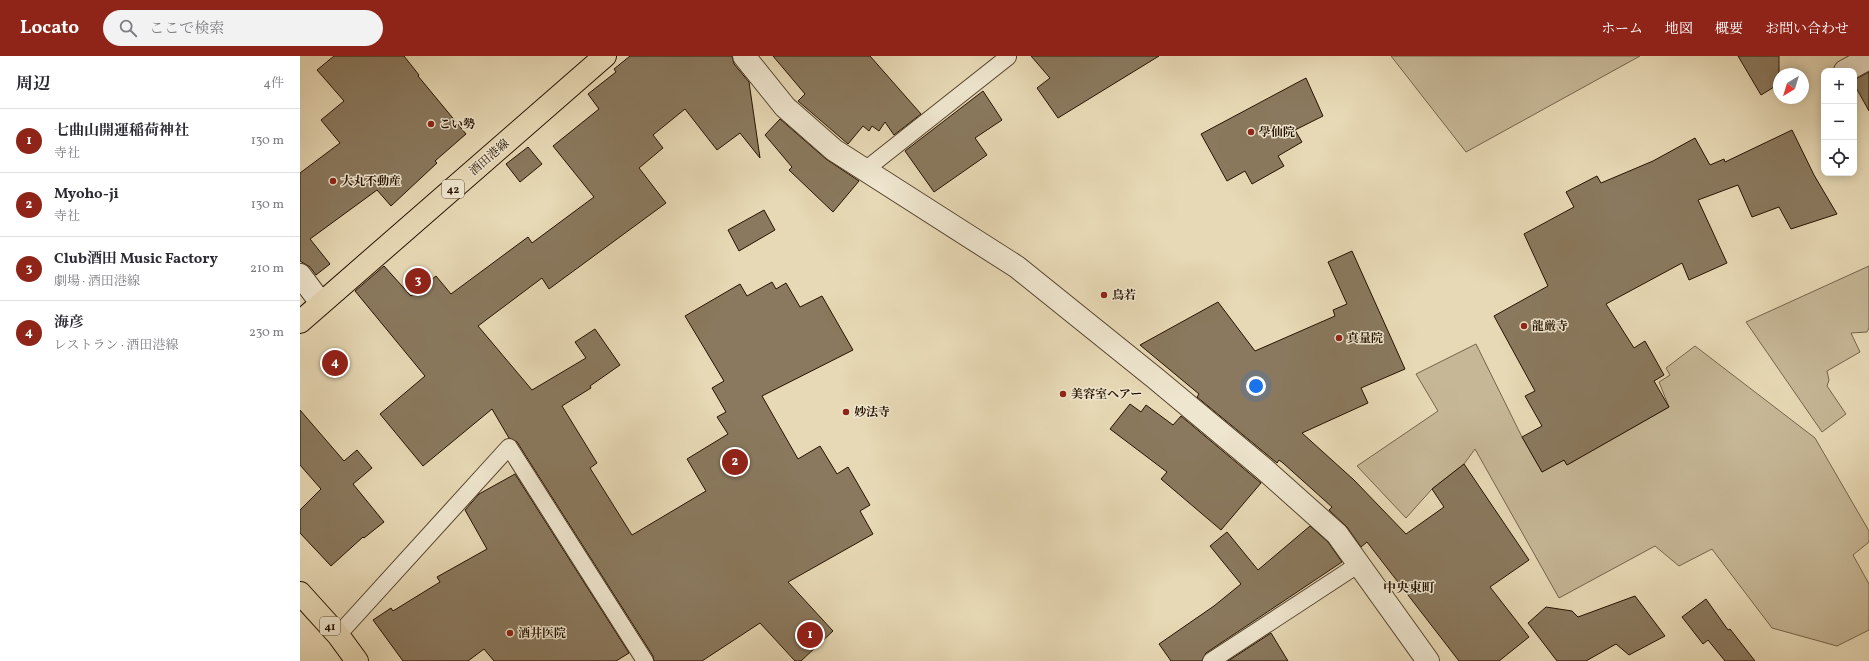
<!DOCTYPE html>
<html lang="ja">
<meta charset="utf-8">
<style>
:root{--surface:#fff;--page:#f2f2f3;--text:#2b2b33;--muted:#7c7c81;--line:#e1e1e2;--accent:#8f2418}
body{margin:0;font-family:Vollkorn,"Noto Serif JP",serif;background:var(--page);color:var(--text)}
.controls{position:absolute;right:12px;top:12px;display:grid;overflow:hidden;border-radius:8px;box-shadow:0 2px 10px #0003}
.controls button{width:36px;height:36px;display:grid;place-items:center;padding:0;border:0;border-bottom:1px solid var(--line);background:var(--surface);color:var(--text);font:20px sans-serif}
.compass{position:absolute;left:1473px;top:12px;width:36px;height:36px;border-radius:50%;background:var(--surface);box-shadow:0 2px 10px #0003;rotate:218deg}
.you{position:absolute;left:956px;top:330px;width:14px;height:14px;margin:-10px;border:3px solid #fff;border-radius:50%;background:#1a73e8;box-shadow:0 0 0 6px #1a73e833}
.badge{display:grid;place-items:center;width:26px;height:26px;border-radius:50%;background:var(--accent);color:#fff;font-size:13px;font-weight:700}
.pin{position:absolute;translate:-50% -50%;border:2px solid #fff;box-shadow:0 1px 4px #0006}
.list{margin:0;padding:0;list-style:none}
h2{display:flex;justify-content:space-between;align-items:center;height:52px;margin:0;padding:0 16px;font-size:17px}
h2 small{font-size:13px;font-weight:400;color:var(--muted)}
.list li{display:grid;grid-template-columns:26px 1fr auto;gap:12px;align-items:center;box-sizing:border-box;height:64px;padding:0 16px;border-top:1px solid var(--line)}
.list b{display:block;font-size:15px;white-space:nowrap}
.list p{margin:0;font-size:13px;white-space:nowrap;color:var(--muted)}
.list em{font-size:13px;font-style:normal;color:var(--muted)}
.icon{flex:none;width:22px;height:22px;fill:none;stroke:currentColor;stroke-width:2;stroke-linecap:round;stroke-linejoin:round}
.map{position:relative;flex:none;width:1569px;height:605px;overflow:hidden}
header{display:flex;align-items:center;gap:24px;box-sizing:border-box;height:56px;padding:0 20px;background:var(--accent);color:#fff}
header strong{font-size:19px}
nav{display:flex;gap:22px;margin-inline-start:auto;font-size:14px}
.search{width:280px;height:36px;background:var(--page);display:flex;align-items:center;gap:10px;box-sizing:border-box;padding:0 14px;border-radius:22px;color:var(--muted);font-size:15px}
main{display:flex}
aside{flex:1;background:var(--surface)}
.map>svg:first-child{display:block}
.green{fill:#c6b796;stroke:#76644b}
.building{fill:#8a795e;stroke:#261200}
.lines{fill:none;stroke-linecap:round;stroke-linejoin:round}
.lane-casing{stroke:#56442d;stroke-width:18}
.street-casing{stroke:#56442d;stroke-width:24}
.primary-casing{stroke:#261200;stroke-width:24}
.lane{stroke:#efe6cf;stroke-width:16}
.street{stroke:#efe6cf;stroke-width:22}
.primary{stroke:#e7d9b5;stroke-width:22}
.poi-dot{fill:#8f2418;stroke:#efe6cf;stroke-width:1.5}
.labels{text-anchor:middle;stroke-width:3;stroke-linejoin:round;paint-order:stroke}
.shield{fill:#efe6cf;stroke:#62523e;stroke-width:1}
.shield-label{font-size:11px;font-weight:bold;fill:#261200}
.poi-label{font-size:12px;font-weight:bold;fill:#261200;stroke:#efe6cf;text-anchor:start}
.street-label{font-size:12px;fill:#261200;stroke:#efe6cf}
.neighbourhood-label{font-size:13px;font-weight:bold;fill:#261200;stroke:#efe6cf}
</style>
<header>
<strong>Locato</strong>
<div class="search"><svg class="icon" aria-label="search" viewBox="0 0 24 24"><circle cx="10" cy="10" r="6"/><path d="M15 15l6 6"/></svg>ここで検索</div>
<nav><a>ホーム</a><a>地図</a><a>概要</a><a>お問い合わせ</a></nav>
</header>
<main>
<aside>
<h2>周辺<small>4件</small></h2>
<ul class="list">
<li><span class="badge">1</span><div><b>七曲山開運稲荷神社</b><p>寺社</p></div><em>130 m</em></li>
<li><span class="badge">2</span><div><b>Myoho-ji</b><p>寺社</p></div><em>130 m</em></li>
<li><span class="badge">3</span><div><b>Club酒田 Music Factory</b><p>劇場 · 酒田港線</p></div><em>210 m</em></li>
<li><span class="badge">4</span><div><b>海彦</b><p>レストラン · 酒田港線</p></div><em>230 m</em></li>
</ul>
</aside>
<div class="map">
<svg width="1569" height="605" viewBox="0 0 1569 605">
<rect width="100%" height="100%" fill="#e7d9b5"/>
<filter id="stains"><feTurbulence type="fractalNoise" baseFrequency=".005" numOctaves="4"/><feColorMatrix values="0 0 0 0 .2 0 0 0 0 .09 0 0 0 0 .02 0 0 0 .5 -.17"/></filter>
<radialGradient id="worn" r=".72"><stop offset=".6" stop-color="#630" stop-opacity="0"/><stop offset="1" stop-color="#630" stop-opacity=".3"/></radialGradient>
<!-- green -->
<g class="green">
<path d="M1091 0H1340L1166 96Z"/>
<path d="M1569 210V272L1567 276 1551 277 1560 296 1527 315 1529 324 1527 330 1546 358 1522 376 1446 266Z"/>
<path d="M1176 288 1222 381 1242 416 1264 404 1267 409 1369 351 1359 326 1370 319 1366 312 1395 290 1515 382 1569 475V486L1553 499 1569 528V574L1537 590 1472 572 1412 493 1379 510 1355 490 1259 542 1175 393 1164 408 1132 433 1106 462 1057 410 1138 355 1116 318Z"/>
</g>
<!-- building -->
<g class="building">
<path d="M34 0H104L119 19 118 20 166 78 135 105 137 107 91 150 77 134 10 183 30 208 16 219 10 211 0 205V117L40 87 21 64 44 45 17 14Z"/>
<path d="M330 0H432L434 8 449 26 460 102 440 77 417 94 385 53 353 79 363 92 339 112 366 147 249 233 242 222 178 270 232 334 286 302 275 286 295 273 320 309 290 330 291 332 262 350 297 407 290 412 332 479 406 435 387 403 428 378 417 361 426 356 412 332 424 325 385 260 440 228 447 240 472 226 476 233 486 227 500 251 522 240 553 294 462 340 498 403 520 390 537 418 548 411 570 449 560 455 573 478 488 526 533 575 501 605H495L460 567 402 605H354L353 600 217 386 209 382 192 353 123 410 80 358 125 320 55 235 84 210 111 240 136 220 151 238 228 181 232 187 294 141 253 90 299 53 288 38 316 16 314 13Z"/>
<path d="M473 0H570L621 58 594 79 585 66 579 75 572 70 569 75 563 70 548 88 498 45 505 38Z"/>
<path d="M731 0H859L758 62 737 32 750 22Z"/>
<path d="M1438 0H1479V28L1461 39Z"/>
<path d="M1569 16V55L1554 28V24Z"/>
<path d="M1006 22 1023 60 995 74 1002 86 978 100 984 110 952 128 945 115 927 125 901 78Z"/>
<path d="M683 35 702 64 675 82 687 99 634 136 605 95Z"/>
<path d="M480 63 526 103 559 125 533 156 489 114 492 111 465 79Z"/>
<path d="M1492 74 1514 119 1537 158 1491 173 1479 151 1452 161 1438 129 1398 144 1427 207 1389 224 1382 207 1306 248 1334 292 1345 285 1364 319 1354 325 1369 351 1267 409 1264 404 1242 416 1222 381 1242 370 1225 340 1235 335 1194 260 1248 230 1224 178 1274 151 1266 136 1297 120 1301 127 1353 105 1395 82 1410 109 1424 103 1425 106Z"/>
<path d="M228 91 242 108 220 126 206 108Z"/>
<path d="M464 154 475 174 439 195 428 174Z"/>
<path d="M1052 195 1105 313 1061 332 1068 347 1002 377 1054 424 1106 478 1144 451 1132 433 1164 408 1229 504 1190 531 1229 581 1199 605H1159L1067 486 1061 491 1047 471 1029 454 1032 451 983 407 979 404 977 407 897 341 899 338 840 289 918 246 955 295 1035 260 1033 254 1047 248 1028 206Z"/>
<path d="M830 348 841 356 846 349 873 369 881 360 961 427 921 474 861 423 867 416 810 373Z"/>
<path d="M0 354 44 405 57 394 72 412 53 428 84 466 64 482 63 481 31 510 0 477V454L21 433 0 409Z"/>
<path d="M215 418 329 597 316 605H194L184 593 168 605H103L73 564 91 552 93 555 140 526 137 521 187 493 165 454 179 438Z"/>
<path d="M1010 470 1028 486 1042 506 906 597 902 605H871L859 588 914 550 941 528 910 490 927 476 958 514Z"/>
<path d="M1335 540 1365 580 1329 599 1316 588 1286 605H1257L1228 567 1246 551 1272 555 1278 561Z"/>
<path d="M1406 543 1428 574 1430 573 1455 605H1425L1408 584 1403 588 1382 561Z"/>
<path d="M971 577 988 605H928Z"/>
</g>
<g class="lines">
<defs>
<g id="lane">
<path d="M565 114 708 1 707 0"/>
<path d="M38 579 209 391 345 605"/>
<path d="M911 605 1059 508"/>
</g>
<g id="street">
<path d="M444 0 485 51 534 94 717 211 855 322 963 412 1037 478 1128 605"/>
<path d="M1545 15 1569 2"/>
<path d="M0 219 21 247"/>
</g>
<g id="primary">
<path d="M0 266 305 0"/>
<path d="M0 537 38 579 57 605"/>
</g>
</defs>
<!-- lane casing -->
<use href="#lane" class="lane-casing"/>
<!-- street casing -->
<use href="#street" class="street-casing"/>
<!-- primary casing -->
<use href="#primary" class="primary-casing"/>
<!-- lane -->
<use href="#lane" class="lane"/>
<!-- street -->
<use href="#street" class="street"/>
<!-- primary -->
<use href="#primary" class="primary"/>
</g>
<!-- markers -->
<g class="poi-dot">
<circle cx="131" cy="68" r="4"/>
<circle cx="951" cy="76" r="4"/>
<circle cx="33" cy="125" r="4"/>
<circle cx="804" cy="239" r="4"/>
<circle cx="1224" cy="270" r="4"/>
<circle cx="1039" cy="282" r="4"/>
<circle cx="763" cy="338" r="4"/>
<circle cx="546" cy="356" r="4"/>
<circle cx="210" cy="577" r="4"/>
</g>
<g class="labels">
<!-- shield labels -->
<g class="shield">
<rect x="142" y="124" width="22" height="18" rx="3"/>
<rect x="20" y="561" width="20" height="18" rx="3"/>
</g>
<g class="shield-label">
<text x="153" y="137">42</text>
<text x="30" y="574">41</text>
</g>
<!-- poi labels -->
<g class="poi-label">
<text x="139" y="72">こい勢</text>
<text x="959" y="80">學仙院</text>
<text x="41" y="129">大丸不動産</text>
<text x="812" y="243">鳥若</text>
<text x="1232" y="274">龍厳寺</text>
<text x="1047" y="286">真量院</text>
<text x="771" y="342">美容室ヘアー</text>
<text x="554" y="360">妙法寺</text>
<text x="218" y="581">酒井医院</text>
</g>
<!-- street labels -->
<g class="street-label">
<text transform="translate(189 101) rotate(-41)" y="4">酒田港線</text>
</g>
<!-- neighbourhood labels -->
<g class="neighbourhood-label">
<text x="1109" y="536">中央東町</text>
</g>
</g>
<rect width="100%" height="100%" filter="url(#stains)"/>
<rect width="100%" height="100%" fill="url(#worn)"/>
</svg>
<div class="controls">
<button>+</button>
<button>−</button>
<button><svg class="icon" aria-label="locate" viewBox="0 0 24 24"><circle cx="12" cy="12" r="6"/><path d="M12 2v4M12 18v4M2 12h4M18 12h4"/></svg></button>
</div>
<svg class="compass" viewBox="-18 -18 36 36"><path d="M0-13l5 13h-10z" fill="#e53935"/><path d="M0 13l5-13h-10z" fill="#7c7c81"/></svg>
<div class="you"></div>
<div class="pin badge" style="left:510px;top:579px">1</div>
<div class="pin badge" style="left:435px;top:406px">2</div>
<div class="pin badge" style="left:118px;top:225px">3</div>
<div class="pin badge" style="left:35px;top:307px">4</div>
</div>
</main>
